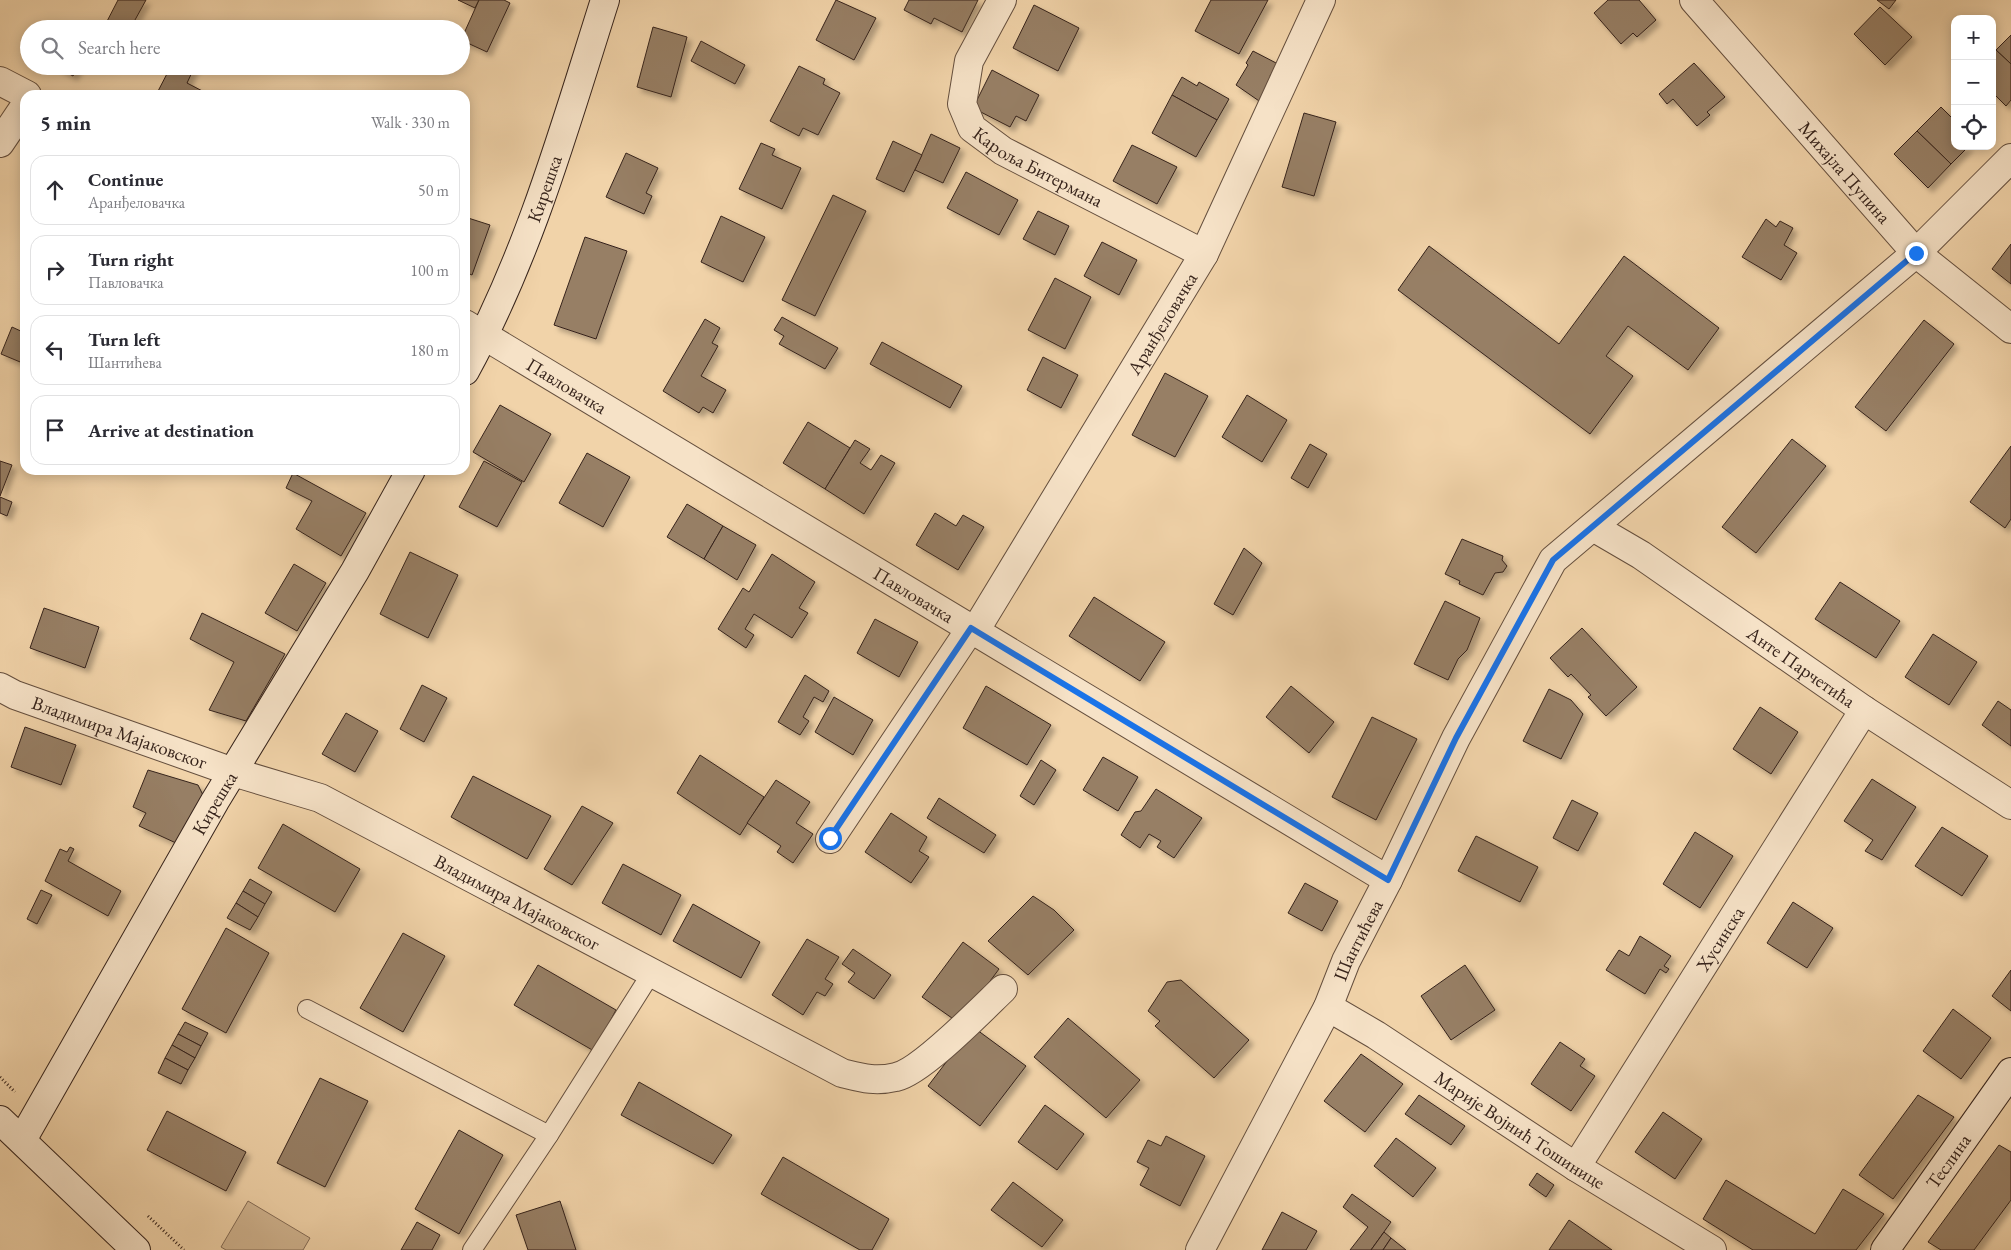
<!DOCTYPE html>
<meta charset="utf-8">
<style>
:root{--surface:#fff;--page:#f7f7f7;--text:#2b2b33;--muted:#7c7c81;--line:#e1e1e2}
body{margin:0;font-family:"EB Garamond",serif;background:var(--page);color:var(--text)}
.controls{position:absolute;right:15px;top:15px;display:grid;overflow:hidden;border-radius:10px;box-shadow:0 2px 12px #0003}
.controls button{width:45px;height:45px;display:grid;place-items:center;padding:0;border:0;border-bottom:1px solid var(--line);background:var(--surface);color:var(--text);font:25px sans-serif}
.stop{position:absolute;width:15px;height:15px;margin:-11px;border:4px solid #1a73e8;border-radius:50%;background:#fff}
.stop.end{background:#1a73e8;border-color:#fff;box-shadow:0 1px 5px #0008}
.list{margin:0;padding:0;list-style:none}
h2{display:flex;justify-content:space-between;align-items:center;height:65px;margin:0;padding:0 20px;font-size:21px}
h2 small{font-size:16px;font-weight:400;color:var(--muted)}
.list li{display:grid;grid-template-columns:32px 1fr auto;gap:15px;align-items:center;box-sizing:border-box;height:70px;margin:0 10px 10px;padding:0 10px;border:1px solid var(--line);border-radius:15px}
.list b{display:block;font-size:19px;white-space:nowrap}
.list p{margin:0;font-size:16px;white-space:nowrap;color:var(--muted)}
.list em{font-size:16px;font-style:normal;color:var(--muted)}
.icon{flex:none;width:28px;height:28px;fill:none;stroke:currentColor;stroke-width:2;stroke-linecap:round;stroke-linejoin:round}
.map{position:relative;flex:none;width:2011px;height:1250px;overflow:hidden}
.search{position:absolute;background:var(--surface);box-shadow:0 2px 12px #0003;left:20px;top:20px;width:450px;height:55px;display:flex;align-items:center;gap:12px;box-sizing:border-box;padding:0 18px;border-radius:28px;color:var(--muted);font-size:19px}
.panel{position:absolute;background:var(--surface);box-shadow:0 2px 12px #0003;left:20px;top:90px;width:450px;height:385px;border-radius:15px}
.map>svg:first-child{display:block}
.green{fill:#d1b591;stroke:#846c56}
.building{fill:#977f65;stroke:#36231b;filter:url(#shadow)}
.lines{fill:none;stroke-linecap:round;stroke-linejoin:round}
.lane-casing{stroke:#654f3e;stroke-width:20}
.street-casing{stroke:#654f3e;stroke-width:30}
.secondary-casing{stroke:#36231b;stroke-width:30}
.path{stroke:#36231b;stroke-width:3;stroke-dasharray:1 2.5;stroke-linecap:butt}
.lane{stroke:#f6e2c7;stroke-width:18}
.street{stroke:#f6e2c7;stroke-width:28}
.secondary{stroke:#f6e2c7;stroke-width:28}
.route{stroke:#1a73e8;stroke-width:6}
.labels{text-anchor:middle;stroke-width:4;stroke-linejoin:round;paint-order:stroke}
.street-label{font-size:19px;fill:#36231b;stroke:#f6e2c7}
</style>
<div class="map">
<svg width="2011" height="1250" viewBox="0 0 2011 1250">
<defs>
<filter id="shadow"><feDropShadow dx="4.5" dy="4.5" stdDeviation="2.5" flood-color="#0004"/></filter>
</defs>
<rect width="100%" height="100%" fill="#f1d3a9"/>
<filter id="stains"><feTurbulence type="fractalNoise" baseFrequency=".004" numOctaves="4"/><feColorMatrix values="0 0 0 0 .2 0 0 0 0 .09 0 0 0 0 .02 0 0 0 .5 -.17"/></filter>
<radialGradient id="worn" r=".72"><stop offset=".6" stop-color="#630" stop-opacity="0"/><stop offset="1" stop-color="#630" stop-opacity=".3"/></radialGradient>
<!-- green -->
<path class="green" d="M248 1201 310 1238 303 1250H226L221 1247Z"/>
<!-- building -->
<g class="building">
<path d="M118 0H146L130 29H103Z"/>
<path d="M458 0H479L475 8Z"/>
<path d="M479 0H504L510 3 487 52 461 40Z"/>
<path d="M836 0 876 18 854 60 816 40Z"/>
<path d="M909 0H978L962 32 934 18 931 24 904 10Z"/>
<path d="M1211 0H1268L1239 54 1195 31Z"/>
<path d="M1608 0H1639L1656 20 1637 37 1633 33 1621 44 1594 13Z"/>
<path d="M1877 0H1896L1889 9Z"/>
<path d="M1034 5 1079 28 1058 71 1013 48Z"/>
<path d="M1880 7 1912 37 1885 65 1854 34Z"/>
<path d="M47 21 62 29H43Z"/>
<path d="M653 27 687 37 671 97 637 87Z"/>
<path d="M2011 35V64L1996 50Z"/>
<path d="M701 41 745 65 735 84 691 61Z"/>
<path d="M1996 50 2011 64V100L2006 106 1992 92V54Z"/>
<path d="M1253 51 1278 64 1270 76 1276 80 1262 103 1236 85 1248 65 1246 63Z"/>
<path d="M1694 63 1725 97 1707 112 1710 115 1697 126 1673 99 1667 104 1659 94Z"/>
<path d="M55 66H79L73 76Z"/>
<path d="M171 66H195L187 83 210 95H156Z"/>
<path d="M799 66 825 79 823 84 840 93 818 135 803 128 799 136 770 121Z"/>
<path d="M992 70 1039 95 1026 121 1016 116 1010 127 973 108Z"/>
<path d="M1182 77 1197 86 1199 82 1229 99 1217 120 1172 95Z"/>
<path d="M1172 95 1217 120 1196 157 1152 133Z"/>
<path d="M1941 107 1955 121V146H1969L1951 164 1917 131Z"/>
<path d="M1304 113 1336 122 1314 196 1282 187Z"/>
<path d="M1917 131 1951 164 1928 188 1894 154Z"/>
<path d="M931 134 960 148 943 183 915 170Z"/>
<path d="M893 141 922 155 904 192 876 179Z"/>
<path d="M761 143 775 149 772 155 801 168 782 209 739 189Z"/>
<path d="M1132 145 1177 167 1157 204 1113 181Z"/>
<path d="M626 153 658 168 646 193 652 196 644 214 606 197Z"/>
<path d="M966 172 1018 200 999 235 947 208Z"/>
<path d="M833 195 866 211 815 316 782 300Z"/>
<path d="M1038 211 1069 226 1055 255 1023 239Z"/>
<path d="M721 216 765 237 743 282 701 262Z"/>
<path d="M465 217 490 225 472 275 465 272Z"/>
<path d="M1766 219 1776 227 1780 221 1793 228 1784 245 1797 253 1781 280 1742 257Z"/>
<path d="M585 237 627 251 596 339 554 325Z"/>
<path d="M1102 242 1137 260 1119 295 1084 276Z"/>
<path d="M2011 244V284L1992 269Z"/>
<path d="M1429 246 1559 344 1624 256 1719 328 1688 370 1628 326 1606 356 1633 376 1590 434 1398 290Z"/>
<path d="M1055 278 1091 297 1065 349 1028 330Z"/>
<path d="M782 317 838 348 825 369 779 344 784 336 774 330Z"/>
<path d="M705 319 720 328 712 343 718 346 701 376 726 390 713 413 703 407 699 413 663 391Z"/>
<path d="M1924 320 1954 344 1886 431 1855 407Z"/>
<path d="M12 327 25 333V364L1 354Z"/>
<path d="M882 342 962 386 950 408 870 364Z"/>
<path d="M1043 357 1078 375 1061 408 1027 390Z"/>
<path d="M1165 373 1208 396 1175 457 1132 435Z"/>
<path d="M1247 395 1287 420 1262 462 1222 437Z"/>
<path d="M500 405 551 434 524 482 473 452Z"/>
<path d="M808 422 850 448 825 489 783 463Z"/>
<path d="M1792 439 1826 466 1756 553 1722 527Z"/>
<path d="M855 440 870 449 860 463 871 470 881 455 895 463 864 514 825 489Z"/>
<path d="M1310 444 1327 454 1308 488 1291 478Z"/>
<path d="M2011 446V519L2005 528 1970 502Z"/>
<path d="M587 453 630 477 603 527 559 503Z"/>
<path d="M0 461 12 465 0 496Z"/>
<path d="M484 461 522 482 497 527 459 507Z"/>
<path d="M293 473 366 513 341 556 296 529 312 501 286 488Z"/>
<path d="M0 497 12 502 7 516 0 513Z"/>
<path d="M687 504 723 526 704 559 667 537Z"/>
<path d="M935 513 956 526 963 515 984 527 958 570 916 545Z"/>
<path d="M723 526 756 545 737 580 704 559Z"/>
<path d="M1462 539 1503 556 1502 560 1507 566 1503 572 1495 573 1483 595 1459 584 1460 581 1445 574Z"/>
<path d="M1244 548 1262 563 1233 615 1214 604Z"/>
<path d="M410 552 458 575 428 638 380 614Z"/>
<path d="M772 554 815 582 799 608 808 613 792 638 754 614 745 629 754 635 746 648 718 629 743 588 749 592Z"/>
<path d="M294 564 326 583 297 631 265 613Z"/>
<path d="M1840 582 1900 621 1876 658 1815 619Z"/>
<path d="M1094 597 1165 642 1140 681 1069 636Z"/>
<path d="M1445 601 1480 618 1467 650 1458 659 1448 680 1414 664Z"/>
<path d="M44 608 99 627 85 668 30 648Z"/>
<path d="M202 613 285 654 246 721 209 710 234 662 190 639Z"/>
<path d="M875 619 918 642 899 677 857 653Z"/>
<path d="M1582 628 1637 687 1606 716 1588 697 1591 695 1571 674 1568 677 1550 658Z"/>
<path d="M1933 634 1977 662 1949 705 1905 677Z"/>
<path d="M805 675 829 691 823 702 814 697 803 717 809 721 800 735 778 722Z"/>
<path d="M422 685 447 698 424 742 400 729Z"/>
<path d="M986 686 1051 725 1027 765 963 728Z"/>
<path d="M1291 686 1334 722 1309 753 1266 717Z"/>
<path d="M1549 689 1571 700 1583 714 1561 759 1523 741Z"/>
<path d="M834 697 873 720 853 755 815 732Z"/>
<path d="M1998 701 2011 710V746L1982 725Z"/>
<path d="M1760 707 1798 732 1771 774 1733 749Z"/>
<path d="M346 713 378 731 355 772 322 754Z"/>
<path d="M1372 717 1417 739 1376 820 1332 797Z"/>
<path d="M25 727 76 745 61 785 11 767Z"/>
<path d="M700 755 764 797 740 835 677 793Z"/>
<path d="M1103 757 1138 777 1118 811 1083 790Z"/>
<path d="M1041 760 1056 770 1034 805 1020 796Z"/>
<path d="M148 770 198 785 203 795 176 843 139 826 146 813 133 807Z"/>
<path d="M473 776 551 816 527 859 451 817Z"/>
<path d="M1872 779 1916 807 1882 860 1865 851 1873 840 1844 821Z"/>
<path d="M776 780 810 802 796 823 813 834 793 863 777 852 781 846 747 823Z"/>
<path d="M1156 789 1202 818 1174 858 1157 847 1161 841 1149 834 1140 848 1121 835 1135 812 1141 811Z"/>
<path d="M939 798 996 835 984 853 927 818Z"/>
<path d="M1572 800 1598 813 1578 851 1553 838Z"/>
<path d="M582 806 613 823 572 885 544 869Z"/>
<path d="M891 813 927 837 919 851 929 857 911 883 865 852Z"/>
<path d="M283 824 360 869 335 912 258 868Z"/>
<path d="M1942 827 1988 856 1962 896 1915 866Z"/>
<path d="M1695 832 1733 856 1700 908 1663 884Z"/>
<path d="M1476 836 1538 867 1520 902 1458 871Z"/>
<path d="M70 847 74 849 68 861 121 891 108 916 45 881 60 849 67 852Z"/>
<path d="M623 864 681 895 661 935 602 903Z"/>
<path d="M250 879 272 892 265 904 243 891Z"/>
<path d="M1305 883 1338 901 1322 931 1288 913Z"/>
<path d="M41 890 52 895 37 924 27 919Z"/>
<path d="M243 891 265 904 258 917 236 903Z"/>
<path d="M1033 896 1054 910 1074 930 1028 975 988 941Z"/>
<path d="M1793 902 1833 928 1807 968 1767 943Z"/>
<path d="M236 903 258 917 250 930 227 918Z"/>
<path d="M693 904 760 942 741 978 673 941Z"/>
<path d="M226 928 269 953 226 1033 182 1009Z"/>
<path d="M403 933 445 956 403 1032 360 1008Z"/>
<path d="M1640 936 1671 956 1664 966 1669 969 1666 973 1660 969 1645 994 1606 970 1619 950 1629 956Z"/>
<path d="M807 939 839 957 825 979 833 984 825 996 817 992 803 1015 772 995Z"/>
<path d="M963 942 999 969 959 1023 922 997Z"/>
<path d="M853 949 891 975 874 999 848 982 855 973 842 964Z"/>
<path d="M538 965 616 1010 594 1051 514 1005Z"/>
<path d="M1465 965 1495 1010 1451 1040 1421 996Z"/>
<path d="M2011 970V1011L1992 996Z"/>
<path d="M1181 980 1249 1040 1214 1078 1155 1026 1160 1021 1148 1011 1167 982Z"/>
<path d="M1953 1009 1991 1038 1961 1079 1923 1051Z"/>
<path d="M1068 1018 1140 1080 1106 1118 1034 1057Z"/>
<path d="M185 1022 208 1033 201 1046 178 1034Z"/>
<path d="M973 1027 1026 1066 980 1126 928 1086Z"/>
<path d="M178 1034 201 1046 195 1058 172 1045Z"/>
<path d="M1560 1042 1585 1059 1580 1066 1595 1076 1571 1111 1531 1084Z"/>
<path d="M172 1045 195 1058 188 1070 165 1058Z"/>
<path d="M1361 1054 1403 1084 1365 1132 1324 1101Z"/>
<path d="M165 1058 188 1070 181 1084 158 1073Z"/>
<path d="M320 1078 368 1101 325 1187 277 1163Z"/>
<path d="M639 1082 732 1135 713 1164 621 1115Z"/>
<path d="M1419 1095 1465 1126 1451 1145 1405 1114Z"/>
<path d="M1918 1095 1954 1117 1893 1199 1859 1175Z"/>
<path d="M1045 1105 1084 1134 1057 1170 1018 1142Z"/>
<path d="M167 1111 246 1152 226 1191 147 1150Z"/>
<path d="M1663 1112 1702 1139 1675 1179 1635 1152Z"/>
<path d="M459 1130 503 1155 459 1234 415 1209Z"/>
<path d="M1166 1136 1205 1156 1180 1206 1140 1185 1149 1168 1137 1162 1148 1140 1161 1146Z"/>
<path d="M1396 1138 1436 1168 1413 1197 1374 1166Z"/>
<path d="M1999 1145 2011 1152V1200L1974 1250H1941L1928 1242Z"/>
<path d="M783 1157 889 1219 872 1250H860L761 1194Z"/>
<path d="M1537 1173 1554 1185 1546 1197 1529 1185Z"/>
<path d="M1726 1180 1815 1234 1843 1189 1884 1214 1856 1250H1753L1703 1219Z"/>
<path d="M1013 1182 1063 1220 1042 1247 991 1210Z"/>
<path d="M1352 1194 1391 1222 1371 1250H1350L1368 1227 1343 1207Z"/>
<path d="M560 1201 576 1250H528L516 1215Z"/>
<path d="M1282 1212 1317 1231 1306 1250H1262Z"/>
<path d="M1569 1220 1612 1250H1549Z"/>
<path d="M417 1222 440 1235 432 1250H401Z"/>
<path d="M1384 1232 1391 1238 1383 1250H1371Z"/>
<path d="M1391 1238 1406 1250H1383Z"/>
</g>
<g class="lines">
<defs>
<g id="lane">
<path d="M307 1009 549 1135"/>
<path d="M472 1250 549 1135 652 972"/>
</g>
<g id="street">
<path id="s1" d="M1002 0 969 61 962 104 972 128 1003 151 1204 254"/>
<path id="s2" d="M1694 0 1916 253 2011 329"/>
<path d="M0 81 27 95"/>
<path d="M0 143 25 106"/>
<path id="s3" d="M465 324 1388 880"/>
<path id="s4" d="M1593 527 1641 555 1864 710 2011 805"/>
<path id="s5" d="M975 631 1204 254 1321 0"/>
<path id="s6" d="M0 687 15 695 233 772 320 798 842 1073C862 1078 875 1082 896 1077 921 1072 982 1009 1003 989"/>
<path d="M830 839 971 628"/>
<path id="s7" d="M1328 1007 1376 1035 1576 1167 1712 1250"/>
<path id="s8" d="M1576 1167 1864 710"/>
<path id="s9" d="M1200 1250 1328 1007 1346 961 1388 880 1456 738 1553 560 1916 253 2011 158"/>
</g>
<g id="secondary">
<path id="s10" d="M465 371C529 255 565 126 605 0"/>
<path d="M0 1120 136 1250"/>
<path id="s11" d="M22 1140 215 801 355 571 411 470"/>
<path id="s12" d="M1885 1250 2011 1072"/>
</g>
</defs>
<!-- lane casing -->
<use href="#lane" class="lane-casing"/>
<!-- street casing -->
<use href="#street" class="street-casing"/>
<!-- secondary casing -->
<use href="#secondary" class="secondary-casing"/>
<!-- path -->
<g class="path">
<path d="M0 1077 15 1092"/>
<path d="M148 1216 184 1250"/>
</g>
<!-- lane -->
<use href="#lane" class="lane"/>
<!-- street -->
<use href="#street" class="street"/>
<!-- secondary -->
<use href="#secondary" class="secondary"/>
</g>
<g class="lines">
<!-- route -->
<path class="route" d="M830 838 971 628 1388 880 1456 738 1553 560 1916 253"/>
</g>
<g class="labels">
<!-- street labels -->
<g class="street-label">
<text dy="7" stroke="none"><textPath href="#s1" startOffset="216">Кароља Битермана</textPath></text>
<text dy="7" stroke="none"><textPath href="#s2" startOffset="229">Михајла Пупина</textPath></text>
<text dy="7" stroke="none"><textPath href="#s10" startOffset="199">Кирешка</textPath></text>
<text dy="7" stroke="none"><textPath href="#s5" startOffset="360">Аранђеловачка</textPath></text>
<text dy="7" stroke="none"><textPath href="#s3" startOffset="119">Павловачка</textPath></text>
<text dy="7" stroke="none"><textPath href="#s3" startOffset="524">Павловачка</textPath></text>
<text dy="7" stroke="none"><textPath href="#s4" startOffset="251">Анте Парчетића</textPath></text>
<text dy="7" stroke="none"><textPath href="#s6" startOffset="128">Владимира Мајаковског</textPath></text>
<text dy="7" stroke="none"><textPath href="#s11" startOffset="388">Кирешка</textPath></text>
<text dy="7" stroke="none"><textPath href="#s6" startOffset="562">Владимира Мајаковског</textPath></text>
<text dy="7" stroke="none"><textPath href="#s8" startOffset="270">Хусинска</textPath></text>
<text dy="7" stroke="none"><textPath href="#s9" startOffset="348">Шантићева</textPath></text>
<text dy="7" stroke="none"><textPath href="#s7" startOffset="228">Марије Војнић Тошинице</textPath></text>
<text dy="7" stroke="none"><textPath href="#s12" startOffset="109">Теслина</textPath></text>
</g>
</g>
<rect width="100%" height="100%" filter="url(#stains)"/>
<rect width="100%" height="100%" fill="url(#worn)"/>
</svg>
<div class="controls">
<button>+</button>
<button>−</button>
<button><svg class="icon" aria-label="locate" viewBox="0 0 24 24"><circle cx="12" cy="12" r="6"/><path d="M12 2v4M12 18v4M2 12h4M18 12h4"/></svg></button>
</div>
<div class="stop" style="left:830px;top:838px"></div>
<div class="stop end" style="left:1916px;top:253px"></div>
<div class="search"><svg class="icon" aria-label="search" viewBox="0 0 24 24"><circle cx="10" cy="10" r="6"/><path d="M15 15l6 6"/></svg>Search here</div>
<section class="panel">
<h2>5 min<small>Walk · 330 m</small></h2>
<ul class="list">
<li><svg class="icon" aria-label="ahead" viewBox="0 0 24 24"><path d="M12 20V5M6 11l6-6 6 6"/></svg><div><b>Continue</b><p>Аранђеловачка</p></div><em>50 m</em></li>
<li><svg class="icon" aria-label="right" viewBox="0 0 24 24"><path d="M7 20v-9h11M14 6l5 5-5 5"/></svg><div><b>Turn right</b><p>Павловачка</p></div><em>100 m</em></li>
<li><svg class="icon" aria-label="left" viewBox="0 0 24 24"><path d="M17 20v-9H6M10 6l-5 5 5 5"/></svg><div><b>Turn left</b><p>Шантићева</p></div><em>180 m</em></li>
<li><svg class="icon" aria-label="arrive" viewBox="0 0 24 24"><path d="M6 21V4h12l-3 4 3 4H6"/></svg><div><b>Arrive at destination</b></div></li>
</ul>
</section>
</div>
